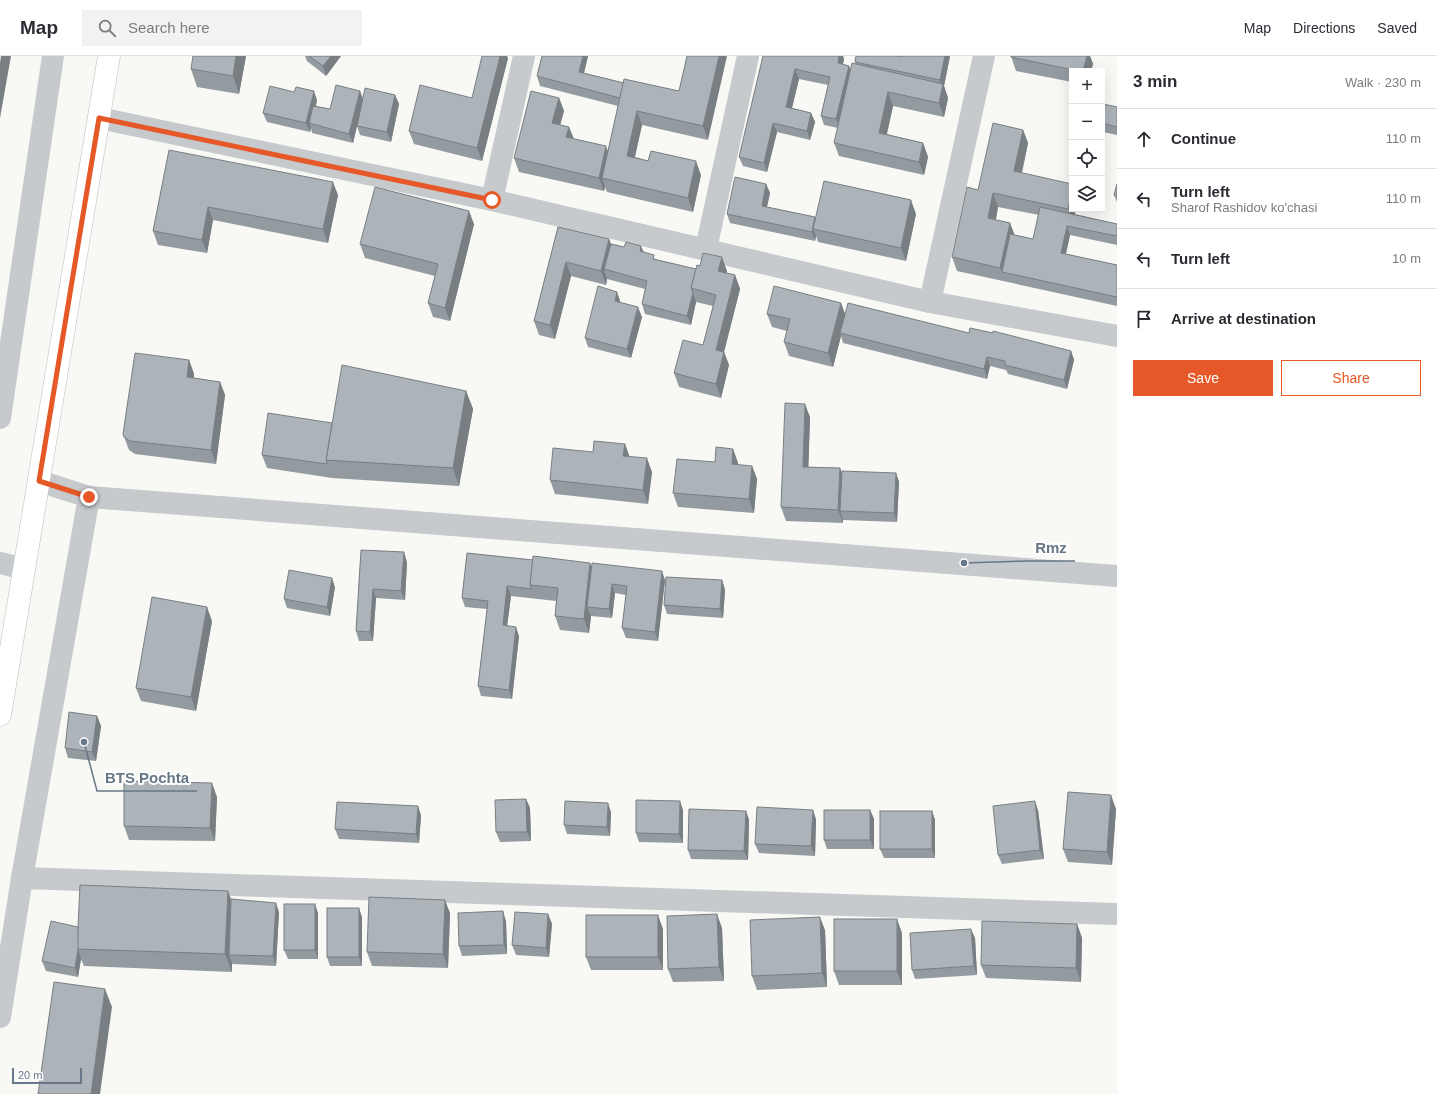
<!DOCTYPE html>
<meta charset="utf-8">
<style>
:root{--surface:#fff;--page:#f2f2f3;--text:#2b2b33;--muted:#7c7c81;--line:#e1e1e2;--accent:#e65827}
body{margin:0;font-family:Helvetica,sans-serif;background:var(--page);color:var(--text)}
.controls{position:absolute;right:12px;top:12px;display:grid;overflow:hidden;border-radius:0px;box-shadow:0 4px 16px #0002}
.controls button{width:36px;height:36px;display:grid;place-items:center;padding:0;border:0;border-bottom:1px solid var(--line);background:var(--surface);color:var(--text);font:20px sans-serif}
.scale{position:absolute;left:12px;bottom:10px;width:70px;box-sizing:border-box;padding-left:4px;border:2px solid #667787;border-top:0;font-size:11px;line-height:14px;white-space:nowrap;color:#667787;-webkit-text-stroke:3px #fff;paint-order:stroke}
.stop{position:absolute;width:12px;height:12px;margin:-9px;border:3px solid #e65827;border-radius:50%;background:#fff}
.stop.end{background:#e65827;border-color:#fff;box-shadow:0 1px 4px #0008}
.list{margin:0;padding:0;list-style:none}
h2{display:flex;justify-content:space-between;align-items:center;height:52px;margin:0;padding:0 16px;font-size:17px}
h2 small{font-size:13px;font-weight:400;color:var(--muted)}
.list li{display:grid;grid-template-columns:26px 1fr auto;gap:12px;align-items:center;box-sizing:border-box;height:60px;padding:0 16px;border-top:1px solid var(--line)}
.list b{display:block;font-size:15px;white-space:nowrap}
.list p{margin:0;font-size:13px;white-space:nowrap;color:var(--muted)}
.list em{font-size:13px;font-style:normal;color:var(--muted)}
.actions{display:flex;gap:8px;padding:12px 16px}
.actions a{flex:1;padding:9px 0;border:1px solid var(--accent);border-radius:0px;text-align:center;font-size:14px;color:var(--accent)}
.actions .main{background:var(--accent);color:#fff}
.icon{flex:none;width:22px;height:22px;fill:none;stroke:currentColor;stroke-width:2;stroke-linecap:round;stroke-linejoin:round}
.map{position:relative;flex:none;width:1117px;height:1038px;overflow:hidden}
header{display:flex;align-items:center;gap:24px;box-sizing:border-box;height:56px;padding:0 20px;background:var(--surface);border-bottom:1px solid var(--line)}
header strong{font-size:19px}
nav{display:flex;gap:22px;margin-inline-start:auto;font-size:14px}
.search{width:280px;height:36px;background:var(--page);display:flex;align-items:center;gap:10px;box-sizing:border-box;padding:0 14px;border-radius:0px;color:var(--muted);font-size:15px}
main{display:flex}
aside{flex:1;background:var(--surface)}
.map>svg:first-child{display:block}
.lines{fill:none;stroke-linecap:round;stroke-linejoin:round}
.primary-casing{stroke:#b9bdc1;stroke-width:23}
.street{stroke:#c6cacd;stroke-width:22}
.primary{stroke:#fff;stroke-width:22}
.wall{fill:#949ba0;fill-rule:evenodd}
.shaded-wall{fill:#787e82}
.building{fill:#acb4ba;stroke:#787e82}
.route{stroke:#e65827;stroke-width:5}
.leader{fill:none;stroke:#667787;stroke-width:1.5}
.callout-dot{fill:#667787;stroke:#fff;stroke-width:1.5}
.callout-label{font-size:15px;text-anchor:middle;font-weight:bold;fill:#667787;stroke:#fff;stroke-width:4;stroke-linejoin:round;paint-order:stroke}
</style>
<header>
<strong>Map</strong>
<div class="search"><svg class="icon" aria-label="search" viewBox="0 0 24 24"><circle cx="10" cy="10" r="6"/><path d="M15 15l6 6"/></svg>Search here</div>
<nav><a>Map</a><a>Directions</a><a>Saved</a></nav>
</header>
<main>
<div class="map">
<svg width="1117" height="1038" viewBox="0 0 1117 1038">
<rect width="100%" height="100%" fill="#f8f8f5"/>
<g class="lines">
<defs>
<path id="primary" d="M0 659 109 0"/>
</defs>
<!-- primary casing -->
<use href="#primary" class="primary-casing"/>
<!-- street -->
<g class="street">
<path d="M99 62 492 144 930 246 1117 280"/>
<path d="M492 144 524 0"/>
<path d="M706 193 748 0"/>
<path d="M930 246 984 0"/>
<path d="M0 362 53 0"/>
<path d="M39 425 89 441 1117 520"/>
<path d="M0 507 24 513"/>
<path d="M22 822 1117 858"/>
<path d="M0 961 22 822 89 441"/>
</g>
<!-- primary -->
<use href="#primary" class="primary"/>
</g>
<!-- wall -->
<g class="wall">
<path d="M246 0 239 38 197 31 191 13Z"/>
<path d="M305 0H341L326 20 307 5Z"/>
<path d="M542 0H588L584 17 624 27 679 35 687 0 708 84 642 69 635 101 701 119 693 156 607 136 605 131 604 135 519 116 514 102 559 42 564 55 560 69 569 71 574 83 608 95 618 50 540 30 537 20Z"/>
<path d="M763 0H843L844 3 843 9 849 10 851 15 856 8 855 6 901 1 902 0H950L944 30 948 42 944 61 893 50 887 78 923 87 928 101 924 119 839 100 834 87 838 72 824 69 821 60 828 29 799 23 792 52 811 57 815 66 810 84 777 76 767 116 743 110 739 101Z"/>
<path d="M1011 0H1090L1093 8 1091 15H1072V26L1016 15Z"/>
<path d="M508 2 482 105 414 88 409 75 472 42Z"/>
<path d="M360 35 363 43 395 39 399 48 391 86 360 79 357 70 353 87 312 77 311 72 310 76 267 66 263 57 317 44 316 50 330 53Z"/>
<path d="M1117 51V79L1103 76 1102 53Z"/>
<path d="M1023 74 1028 87 1022 117 1074 158 1117 168V189L1070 179 1066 198 1117 209V250L957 215 952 201 978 134ZM998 151 1039 159 1033 183 1014 179 1010 167 996 164Z"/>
<path d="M169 94 338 139 328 187 213 164 207 197 158 189 153 175Z"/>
<path d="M766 128 770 137 767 151 815 161 816 163 916 158 906 205 818 186 816 180 815 185 730 167 727 158Z"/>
<path d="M1117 128V146L1114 139Z"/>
<path d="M474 168 450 265 433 261 428 247 435 220 365 202 360 188Z"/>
<path d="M558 171 609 183 611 188 644 196 655 203 696 213 727 215 726 217 735 219 740 233 724 296 729 309 721 342 679 331 674 317 703 289 713 250 696 246 691 269 645 258 642 248 645 233 607 223 606 229 571 220 555 283 539 279 534 265Z"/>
<path d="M617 236 620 245V247L642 261 631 302 588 291 585 282Z"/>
<path d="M841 247 845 258 969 277H993L1071 295 1074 304 1067 333 1008 318 1006 314 990 310 987 323 843 287 841 280 833 311 789 300 784 286 787 275 772 271 767 258Z"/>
<path d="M189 304 194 318V322L220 326 225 339 216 408 135 398 129 394 123 378Z"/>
<path d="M466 335 473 353 459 430 332 422 267 412 262 399 332 367Z"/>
<path d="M810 361 808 411 840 412 842 417H896L899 426 897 466 843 464V467L786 465 781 451Z"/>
<path d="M625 388 629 400 652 416 648 448 555 438 550 424 593 396Z"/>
<path d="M733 393 738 407V409L752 410 757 423 754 457 678 451 673 437Z"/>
<path d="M361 494 407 506 405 544 376 542 373 585H359L356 575Z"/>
<path d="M467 497 592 511 665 524 658 585 626 582 622 572 626 539 615 537 612 562 591 560 589 577 560 574 555 560 556 545 511 540 507 570 519 580 512 643 481 640 478 630 487 553 465 551 462 542Z"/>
<path d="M722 524 725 534 723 562 667 558 664 549Z"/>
<path d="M335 531 330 560 287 552 284 543Z"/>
<path d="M212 565 196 655 141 645 136 632Z"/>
<path d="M97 660 101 670 96 705 68 702 65 692Z"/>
<path d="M217 741 215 785 129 784 124 770Z"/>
<path d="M526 743 530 752 531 785 500 786 496 776Z"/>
<path d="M1116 753 1112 809 1068 806 1063 793Z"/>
<path d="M683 754V787L639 786 636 777Z"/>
<path d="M870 754 874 763V793H827L824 784Z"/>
<path d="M1038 754 1044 803 1002 808 998 799Z"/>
<path d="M746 755 749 764 748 804 691 803 688 794Z"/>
<path d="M932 755 935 764V802H884L880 793Z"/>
<path d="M611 756 610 780 567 778 564 769Z"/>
<path d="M421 759 419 787 339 783 335 773Z"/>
<path d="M816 763 815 800 759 797 755 788Z"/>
<path d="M228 835 231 843 279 856 276 910 232 908V907V916L84 910 81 903 78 921 46 915 42 905 78 871Z"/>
<path d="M318 857V903H288L284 894Z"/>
<path d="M450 857 448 912 372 910 367 896Z"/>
<path d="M548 858 552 868 549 901 516 899 512 889Z"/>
<path d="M362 861V910H330L327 901Z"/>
<path d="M506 865 507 898 462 900 459 890Z"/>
<path d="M1077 868 1082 882 1081 926 986 922 981 909Z"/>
<path d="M722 872 724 925 673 926 668 913Z"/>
<path d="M663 873V914H591L586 901Z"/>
<path d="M825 874 827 931 757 934 752 920Z"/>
<path d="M902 877V929H839L834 915Z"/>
<path d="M975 882 977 919 915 923 912 914Z"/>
</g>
<!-- shaded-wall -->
<g class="shaded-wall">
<path d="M1 0H11L0 62V7Z"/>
<path d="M236 0H246L239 38 233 20Z"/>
<path d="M331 0H341L326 20 323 10Z"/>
<path d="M500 0H507L508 2 482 105 477 92Z"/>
<path d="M583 0H588L582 25 579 16Z"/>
<path d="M719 0H727L708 84 703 70Z"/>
<path d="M839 0H843L844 3 841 16 838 7Z"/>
<path d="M945 0H950L944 30 948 42 944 61 939 47 942 32 940 24Z"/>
<path d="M1087 0H1090L1093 8 1091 15H1083Z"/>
<path d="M849 10 852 19 840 72 836 63Z"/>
<path d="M795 13 799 23 790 60 786 51Z"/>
<path d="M314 35 317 44 312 68 309 67 311 72 310 76 306 67Z"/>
<path d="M360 35 363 44 353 87 349 78Z"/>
<path d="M888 36 893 50 884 90 879 77Z"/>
<path d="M395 39 399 48 391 86 387 76Z"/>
<path d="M559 42 564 55 557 80 552 67Z"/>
<path d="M637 55 642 69 632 113 627 100Z"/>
<path d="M811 57 815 66 810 84 807 75Z"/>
<path d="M773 67 777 76 767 116 764 107Z"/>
<path d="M569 71 574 84 566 81Z"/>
<path d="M1023 74 1028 87 1019 129 1014 115Z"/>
<path d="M923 87 928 101 924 119 919 106Z"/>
<path d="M606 90 611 104 602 122 605 131 604 135 599 122Z"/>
<path d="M696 105 701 119 693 156 688 142Z"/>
<path d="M333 126 338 139 328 187 323 173Z"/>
<path d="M766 128 770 137 765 159 762 150Z"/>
<path d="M1072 133V153H1076L1073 167 1068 153Z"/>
<path d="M993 137 998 151 993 176 988 162Z"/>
<path d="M911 144 916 158 906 205 901 192Z"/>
<path d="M208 151 213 164 207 197 202 184Z"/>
<path d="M469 155 474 168 450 265 445 252Z"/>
<path d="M815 161 818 170 813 173 816 180 815 185 812 176Z"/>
<path d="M1010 167 1015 180 1002 216 1000 212Z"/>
<path d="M1067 170 1070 179 1064 206 1061 197Z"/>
<path d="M609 183 614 197 604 213 607 223 606 229 601 215Z"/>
<path d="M641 190 645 199 640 195Z"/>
<path d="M722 201 727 215 723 229 718 215Z"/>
<path d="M566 206 571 220 555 283 550 269Z"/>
<path d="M735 219 740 233 724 296 729 309 721 342 716 328V294Z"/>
<path d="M617 236 620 245 618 255 615 245Z"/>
<path d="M693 237 696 246 691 269 687 260Z"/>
<path d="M841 247 846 261 840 277 841 280 833 311 828 297Z"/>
<path d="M638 251 642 261 631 302 627 293Z"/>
<path d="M1071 295 1074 304 1067 333 1064 324Z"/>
<path d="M987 301 990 310 987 323 984 313Z"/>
<path d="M189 304 194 318 192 335 187 321Z"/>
<path d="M220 326 225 339 216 408 211 394Z"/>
<path d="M466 335 473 353 459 430 453 412Z"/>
<path d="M805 348 810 361 808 425 803 411Z"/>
<path d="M625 388 630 402 623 400Z"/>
<path d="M733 393 738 407 737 422 732 408Z"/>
<path d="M647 402 652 416 648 448 643 434Z"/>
<path d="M752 410 757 423 754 457 749 443Z"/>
<path d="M840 412 845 426 840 455 843 464V467L838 454Z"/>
<path d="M896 417 899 426 897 466 894 457Z"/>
<path d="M404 496 407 506 405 544 401 535Z"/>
<path d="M590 507 595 521 587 551 591 560 589 577 584 563Z"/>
<path d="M662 515 665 524 658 585 655 576Z"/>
<path d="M332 522 335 531 330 560 327 551Z"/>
<path d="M722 524 725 534 723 562 720 553Z"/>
<path d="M612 528 615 537 612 562 609 553Z"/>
<path d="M507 530 511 540 506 578 503 569Z"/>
<path d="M373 533 376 542 373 585 370 576Z"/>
<path d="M207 551 212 565 196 655 191 641Z"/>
<path d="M516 571 519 580 512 643 509 634Z"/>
<path d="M97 660 101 670 96 705 92 696Z"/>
<path d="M212 727 217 741 215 785 210 772Z"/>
<path d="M1111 739 1116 753 1112 809 1107 796Z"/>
<path d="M526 743 530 752 531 785 527 776Z"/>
<path d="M680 745 683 754V787L679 778Z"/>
<path d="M1035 745 1038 754 1044 803 1040 794Z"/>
<path d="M608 747 611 756 610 780 607 771Z"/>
<path d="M418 750 421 759 419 787 416 778Z"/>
<path d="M813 754 816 763 815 800 811 790Z"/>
<path d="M870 754 874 763V793L870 784Z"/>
<path d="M746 755 749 764 748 804 744 795Z"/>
<path d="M932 755 935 764V802L932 793Z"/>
<path d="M228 835 234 853 229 899 232 907V916L225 898Z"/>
<path d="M445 844 450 857 448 912 443 898Z"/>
<path d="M276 847 279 856 276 910 273 900Z"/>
<path d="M315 848 318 857V903L315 894Z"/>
<path d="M359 852 362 861V910L359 901Z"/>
<path d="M503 855 506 865 507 898 504 889Z"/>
<path d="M548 858 552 868 549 901 546 892Z"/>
<path d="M717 858 722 872 724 925 719 911Z"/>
<path d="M658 859 663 873V914L658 901Z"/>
<path d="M820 861 825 874 827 931 822 917Z"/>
<path d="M897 863 902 877V929L897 915Z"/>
<path d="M1077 868 1082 882 1081 926 1076 912Z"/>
<path d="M971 873 975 882 977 919 974 910Z"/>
<path d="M78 893 81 903 78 921 75 912Z"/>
<path d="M105 933 112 951 100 1038H91Z"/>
</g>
<!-- building -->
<g class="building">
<path d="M193 0H236L233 20 191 13Z"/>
<path d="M309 0H331L323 10Z"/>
<path d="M482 0H500L477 92 409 75 420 29 472 42Z"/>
<path d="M542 0H583L579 16 624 27 620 42 537 20Z"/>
<path d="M687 0H719L703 70 637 55 627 100 648 105 651 95 696 105 688 142 602 122 624 23 679 35Z"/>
<path d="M763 0H839L838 7 849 10 836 63 821 60 830 21 795 13 786 51 811 57 807 75 773 67 764 107 739 101Z"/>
<path d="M856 0H896L901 1 902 0H945L940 24 855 6Z"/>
<path d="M1011 0H1087L1083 15H1078L1011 1Z"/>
<path d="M852 7 943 28 939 47 888 36 879 77 923 87 919 106 834 87Z"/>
<path d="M336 29 360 35 349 78 309 67 313 50 330 53Z"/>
<path d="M270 30 294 36 296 31 314 35 306 67 263 57Z"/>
<path d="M365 32 395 39 387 76 357 70Z"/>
<path d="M531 35 559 42 552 67 569 71 566 81 606 90 599 122 514 102Z"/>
<path d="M1103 48 1117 51V71L1102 67V53Z"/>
<path d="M993 67 1023 74 1014 115 1072 128V133L1068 153 993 137 988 162 1010 167 1000 212 952 201 967 131 978 134Z"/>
<path d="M169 94 333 126 323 173 208 151 202 184 153 175Z"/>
<path d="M735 121 766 128 762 150 815 161 812 176 727 158Z"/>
<path d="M824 125 911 144 901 192 813 173Z"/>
<path d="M1117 128V140L1114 139Z"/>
<path d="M375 131 469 155 445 252 428 247 438 208 360 188Z"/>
<path d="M1040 151 1117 168V180L1067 170 1061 197 1117 209V241L1002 216 1010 178 1033 183Z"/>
<path d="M558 171 609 183 601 215 566 206 550 269 534 265Z"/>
<path d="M626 186 641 190 640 195 654 199 653 203 696 213 691 232 693 237 687 260 642 248 647 225 604 213 611 188 624 191Z"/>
<path d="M703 197 722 201 718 215 735 219 716 294 724 296 716 328 674 317 683 284 703 289 716 239 691 232 697 209 700 210Z"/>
<path d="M598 230 617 236 615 245 638 251 627 293 585 282Z"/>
<path d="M774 230 841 247 828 297 784 286 790 263 767 258Z"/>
<path d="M848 247 969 277 970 272 993 277V275L1071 295 1064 324 1005 309V305L987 301 984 313 840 277Z"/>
<path d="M135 297 189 304 187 321 220 326 211 394 130 385 124 381 123 378Z"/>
<path d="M342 309 466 335 453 412 326 404Z"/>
<path d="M785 347 805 348 803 411 840 412 838 454 781 451Z"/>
<path d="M268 357 332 367 326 404 327 408 262 399Z"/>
<path d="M594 385 625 388 623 400 647 402 643 434 550 424 553 392 593 396Z"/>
<path d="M716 391 733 393 732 408 752 410 749 443 673 437 677 403 715 406Z"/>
<path d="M842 415 896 417 894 457 840 455Z"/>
<path d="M361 494 404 496 401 535 373 533 370 576 356 575Z"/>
<path d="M467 497 533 504 530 529 532 533 507 530 503 569 516 571 509 634 478 630 488 545 462 542Z"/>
<path d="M533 500 590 507 584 563 555 560 558 532 530 529Z"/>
<path d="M592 507 662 515 655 576 622 572 627 530 612 528 609 553 587 551Z"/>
<path d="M289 514 332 522 327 551 284 543Z"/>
<path d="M666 521 722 524 720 553 664 549Z"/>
<path d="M152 541 207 551 191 641 136 632Z"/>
<path d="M69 656 97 660 92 696 65 692Z"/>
<path d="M124 725 212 727 210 772 124 770Z"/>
<path d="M1068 736 1111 739 1107 796 1063 793Z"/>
<path d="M526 743 527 776H496L495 744Z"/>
<path d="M636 744 680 745 679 778 636 777Z"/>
<path d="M565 745 608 747 607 771 564 769Z"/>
<path d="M1035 745 1040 794 998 799 993 750Z"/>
<path d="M337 746 418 750 416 778 335 773Z"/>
<path d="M757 751 813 754 811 790 755 788Z"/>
<path d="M689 753 746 755 744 795 688 794Z"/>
<rect x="824" y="754" width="46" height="30"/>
<rect x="880" y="755" width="52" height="38"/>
<path d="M80 829 228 835 225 898 77 893Z"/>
<path d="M369 841 445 844 443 898 367 896Z"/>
<path d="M231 843 276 847 273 900 229 899Z"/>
<rect x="284" y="848" width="31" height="46"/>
<rect x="327" y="852" width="32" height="49"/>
<path d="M503 855 504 889 459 890 458 857Z"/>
<path d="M515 856 548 858 546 892 512 889Z"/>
<path d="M717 858 719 911 668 913 667 860Z"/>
<rect x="586" y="859" width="72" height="42"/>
<path d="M820 861 822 917 752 920 750 864Z"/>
<rect x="834" y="863" width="63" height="52"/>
<path d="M51 865 78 871V893L75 912 42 905Z"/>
<path d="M982 865 1077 868 1076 912 981 909Z"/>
<path d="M971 873 974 910 912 914 910 877Z"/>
<path d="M54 926 105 933 91 1038H38Z"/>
</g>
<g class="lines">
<!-- route -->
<path class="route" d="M89 441 39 425 99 62 492 144"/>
</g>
<!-- callouts -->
<path class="leader" d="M964 507L1027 505H1075M84 686L97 735H197"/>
<g class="callout-dot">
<circle cx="964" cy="507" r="4"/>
<circle cx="84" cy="686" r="4"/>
</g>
<g class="callout-label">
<text x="1051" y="497">Rmz</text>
<text x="147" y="727">BTS Pochta</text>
</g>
</svg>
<div class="controls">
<button>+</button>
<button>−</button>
<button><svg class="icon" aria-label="locate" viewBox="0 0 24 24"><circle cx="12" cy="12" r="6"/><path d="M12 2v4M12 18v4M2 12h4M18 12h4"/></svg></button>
<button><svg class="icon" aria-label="layers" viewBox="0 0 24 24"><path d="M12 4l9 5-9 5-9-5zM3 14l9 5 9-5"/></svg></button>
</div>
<div class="scale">20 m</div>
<div class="stop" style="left:492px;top:144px"></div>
<div class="stop end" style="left:89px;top:441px"></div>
</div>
<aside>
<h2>3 min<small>Walk · 230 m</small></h2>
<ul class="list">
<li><svg class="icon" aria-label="ahead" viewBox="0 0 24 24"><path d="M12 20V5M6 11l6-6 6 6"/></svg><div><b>Continue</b></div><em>110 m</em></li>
<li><svg class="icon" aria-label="left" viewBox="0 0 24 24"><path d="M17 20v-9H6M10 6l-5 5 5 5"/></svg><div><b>Turn left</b><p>Sharof Rashidov ko'chasi</p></div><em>110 m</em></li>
<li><svg class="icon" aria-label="left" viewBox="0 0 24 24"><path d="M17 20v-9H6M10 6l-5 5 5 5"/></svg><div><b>Turn left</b></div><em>10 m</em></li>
<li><svg class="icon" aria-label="arrive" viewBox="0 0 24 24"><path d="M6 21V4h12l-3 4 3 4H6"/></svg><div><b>Arrive at destination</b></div></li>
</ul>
<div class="actions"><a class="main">Save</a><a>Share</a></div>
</aside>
</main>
